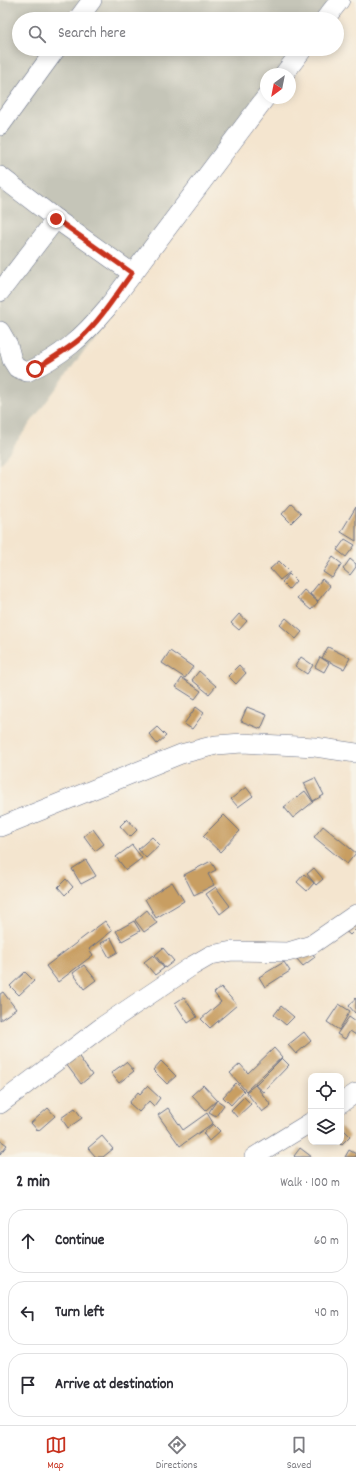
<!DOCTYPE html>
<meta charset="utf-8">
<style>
:root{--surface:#fff;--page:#f7f7f7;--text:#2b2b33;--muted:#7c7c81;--line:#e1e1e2;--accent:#c8321e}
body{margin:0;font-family:Dekko,sans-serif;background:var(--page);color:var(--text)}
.controls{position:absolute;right:12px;bottom:12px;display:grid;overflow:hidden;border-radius:8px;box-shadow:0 2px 10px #0003}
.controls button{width:36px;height:36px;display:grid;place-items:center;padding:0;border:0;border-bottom:1px solid var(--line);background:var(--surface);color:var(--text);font:20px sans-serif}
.compass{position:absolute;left:260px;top:68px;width:36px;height:36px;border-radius:50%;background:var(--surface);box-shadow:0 2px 10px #0003;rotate:212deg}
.stop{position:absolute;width:12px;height:12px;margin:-9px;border:3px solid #c8321e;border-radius:50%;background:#fff}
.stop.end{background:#c8321e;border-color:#fff;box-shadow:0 1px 4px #0008}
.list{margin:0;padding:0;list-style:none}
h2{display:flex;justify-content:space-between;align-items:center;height:52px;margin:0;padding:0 16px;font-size:17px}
h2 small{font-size:13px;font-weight:400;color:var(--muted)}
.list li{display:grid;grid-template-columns:26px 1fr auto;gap:12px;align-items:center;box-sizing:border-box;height:64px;margin:0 8px 8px;padding:0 8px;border:1px solid var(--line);border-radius:16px}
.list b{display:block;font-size:15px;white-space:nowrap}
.list em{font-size:13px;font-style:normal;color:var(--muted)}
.icon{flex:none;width:22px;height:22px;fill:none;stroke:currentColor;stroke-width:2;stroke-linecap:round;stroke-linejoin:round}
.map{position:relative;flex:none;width:356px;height:1157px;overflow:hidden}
.search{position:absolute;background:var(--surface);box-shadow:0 2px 10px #0003;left:12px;right:12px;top:12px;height:44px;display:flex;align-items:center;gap:10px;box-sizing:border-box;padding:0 14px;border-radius:22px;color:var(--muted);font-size:15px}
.sheet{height:268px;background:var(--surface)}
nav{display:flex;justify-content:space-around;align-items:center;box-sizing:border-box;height:56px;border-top:1px solid var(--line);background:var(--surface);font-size:11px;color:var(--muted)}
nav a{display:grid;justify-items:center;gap:2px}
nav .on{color:var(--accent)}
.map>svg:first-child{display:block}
.industrial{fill:#c5c5b8}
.building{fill:#c89e62}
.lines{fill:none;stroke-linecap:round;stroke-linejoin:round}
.minor-casing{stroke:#676f86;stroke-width:20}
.minor{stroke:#fff;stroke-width:19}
.route{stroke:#c8321e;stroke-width:5}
</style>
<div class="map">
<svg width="356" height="1157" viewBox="0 0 356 1157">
<rect width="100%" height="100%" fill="#f7f3e8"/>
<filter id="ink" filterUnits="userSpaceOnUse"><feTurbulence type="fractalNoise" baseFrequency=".025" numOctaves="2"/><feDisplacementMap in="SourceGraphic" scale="8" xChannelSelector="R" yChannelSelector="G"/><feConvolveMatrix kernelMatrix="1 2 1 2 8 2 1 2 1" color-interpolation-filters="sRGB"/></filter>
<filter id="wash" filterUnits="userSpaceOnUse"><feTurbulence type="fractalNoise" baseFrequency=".012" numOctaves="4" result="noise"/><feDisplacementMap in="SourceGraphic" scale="16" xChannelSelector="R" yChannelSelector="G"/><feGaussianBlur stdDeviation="0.9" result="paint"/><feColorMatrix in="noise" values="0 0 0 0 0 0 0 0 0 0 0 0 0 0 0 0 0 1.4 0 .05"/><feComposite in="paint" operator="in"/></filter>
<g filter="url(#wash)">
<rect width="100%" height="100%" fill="#f4e5cf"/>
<!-- industrial -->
<path class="industrial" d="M0 0H345L331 19H19V49H308L290 74H266V98H272L0 464Z"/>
<g id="blocks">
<!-- building -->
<g class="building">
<path d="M291 504 301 513 291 523 282 514Z"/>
<path d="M356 507V541L341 532Z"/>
<path d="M345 539 355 545 346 557 337 550Z"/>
<path d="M333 557 342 564 332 578 323 572Z"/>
<path d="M350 559 356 564V567L350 575 343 569Z"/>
<path d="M279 561 290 572 280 580 270 569Z"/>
<path d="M289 574 296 581 289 589 282 582Z"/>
<path d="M322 579 330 586 318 601 310 594Z"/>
<path d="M304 590 318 602 311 610 297 598Z"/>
<path d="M239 614 247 621 239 630 231 623Z"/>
<path d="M286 618 302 632 296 639 280 625Z"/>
<path d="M328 647 350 658 344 669 322 658Z"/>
<path d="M170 651 193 667 185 678 162 663Z"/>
<path d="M301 657 313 665 307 674 295 666Z"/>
<path d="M320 657 329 663 324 672 315 667Z"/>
<path d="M239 665 246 673 236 684 228 676Z"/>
<path d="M199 671 216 686 209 694 192 680Z"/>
<path d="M182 678 201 691 195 699 176 687Z"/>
<path d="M196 707 204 713 192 729 184 724Z"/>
<path d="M247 707 267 715 261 729 241 721Z"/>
<path d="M157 727 166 736 157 744 149 734Z"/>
<path d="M315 778 324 795 313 801 304 783Z"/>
<path d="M246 787 253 796 238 807 231 799Z"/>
<path d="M305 791 313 802 293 818 284 807Z"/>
<path d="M224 815 240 831 220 852 203 836Z"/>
<path d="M127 819 137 830 130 837 120 826Z"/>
<path d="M323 826 356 853 347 864 314 837Z"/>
<path d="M93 829 104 844 95 851 84 836Z"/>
<path d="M152 837 160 845 146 858 138 849Z"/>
<path d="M132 845 142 858 126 870 116 857Z"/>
<path d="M86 860 96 876 81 884 72 869Z"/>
<path d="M211 861 216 870 208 874 214 885 194 895 184 875Z"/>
<path d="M314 868 323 879 316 885 307 874Z"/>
<path d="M304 874 314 883 307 891 297 882Z"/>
<path d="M66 879 73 887 65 895 58 887Z"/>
<path d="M172 882 184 901 156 918 145 899Z"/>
<path d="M216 887 230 906 220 914 206 894Z"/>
<path d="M147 910 157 923 144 932 135 920Z"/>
<path d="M105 921 112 931 89 949 93 955 58 982 46 966Z"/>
<path d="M134 921 140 931 122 941 116 931Z"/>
<path d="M356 922V929L350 935 341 927Z"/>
<path d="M111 938 118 952 109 957 101 943Z"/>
<path d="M163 948 174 961 165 968 155 955Z"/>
<path d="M309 949 315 957 303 966 296 958Z"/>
<path d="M153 955 164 968 155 975 144 962Z"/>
<path d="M284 962 290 971 265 987 259 977Z"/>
<path d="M84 965 96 980 84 989 73 973Z"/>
<path d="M25 972 34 981 19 995 10 986Z"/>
<path d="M221 987 237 1005 210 1028 201 1019 221 1002 214 993Z"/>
<path d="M3 992 16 1009 0 1020V994Z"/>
<path d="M184 997 197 1017 188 1023 175 1003Z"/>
<path d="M356 998V1012L355 1013 349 1006Z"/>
<path d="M339 1004 350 1011 339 1030 327 1022Z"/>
<path d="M281 1006 294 1017 286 1025 274 1015Z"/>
<path d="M349 1017 356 1022V1035L350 1031 345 1039 337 1034Z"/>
<path d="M304 1032 311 1041 296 1054 288 1045Z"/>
<path d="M72 1047 92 1075 81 1084 60 1056Z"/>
<path d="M274 1048 282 1057 246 1091 230 1073 240 1064 248 1073Z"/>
<path d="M282 1058 289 1065 263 1092 255 1085Z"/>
<path d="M161 1061 176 1076 167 1084 153 1070Z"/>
<path d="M126 1062 134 1071 119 1083 111 1073Z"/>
<path d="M236 1083 244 1091 231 1105 223 1097Z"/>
<path d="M203 1085 217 1100 206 1110 192 1095Z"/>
<path d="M255 1085 271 1105 262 1112 246 1092Z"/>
<path d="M147 1086 160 1098 154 1106 149 1101 139 1112 129 1103 138 1092 140 1094Z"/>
<path d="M244 1097 251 1104 237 1117 231 1110Z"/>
<path d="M217 1100 224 1105 216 1116 209 1112Z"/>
<path d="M48 1108 55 1116 38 1131 31 1123Z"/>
<path d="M75 1108 82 1118 68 1128 61 1118Z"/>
<path d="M168 1108 183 1130 207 1113 213 1123 180 1146 158 1115Z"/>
<path d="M213 1124 220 1131 209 1141 203 1133Z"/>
<path d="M341 1127 350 1136 341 1145 338 1142H341Z"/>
<path d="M102 1136 113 1149 103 1157H96L88 1148Z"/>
<path d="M0 1140 7 1145 0 1154Z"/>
<path d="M300 1148 312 1157H295L294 1156Z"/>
<path d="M349 1150 356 1154V1157H345Z"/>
</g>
</g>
</g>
<g filter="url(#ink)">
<use href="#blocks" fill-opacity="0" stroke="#676f86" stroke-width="1"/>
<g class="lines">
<defs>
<g id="minor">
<path d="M78 19 92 0"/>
<path d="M325 19 340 0"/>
<path d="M284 74 303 49"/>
<path d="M0 126 56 49"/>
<path d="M0 176 56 219 132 273"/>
<path d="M0 292 56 219"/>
<path d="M0 331 8 345 12 360 17 368 27 372C62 356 83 337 107 308L266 97"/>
<path d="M0 827 181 754 216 745 242 743 315 747 356 753"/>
<path d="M341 1103 356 1093"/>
<path d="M0 1104 103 1026 192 966 211 955 232 951 288 952 311 945 356 914"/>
<path d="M254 1157 311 1122"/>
</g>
</defs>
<!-- minor casing -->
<use href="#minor" class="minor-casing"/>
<!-- minor -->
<use href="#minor" class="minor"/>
</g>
</g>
<g class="lines" filter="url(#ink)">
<!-- route -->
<path class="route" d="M35 369C51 359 67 350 81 338 101 319 116 295 132 273L56 219"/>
</g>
</svg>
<div class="controls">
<button><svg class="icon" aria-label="locate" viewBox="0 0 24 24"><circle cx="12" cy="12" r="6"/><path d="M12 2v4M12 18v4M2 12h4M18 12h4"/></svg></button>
<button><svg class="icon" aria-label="layers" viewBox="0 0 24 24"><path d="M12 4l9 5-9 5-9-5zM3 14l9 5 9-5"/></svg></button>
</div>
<svg class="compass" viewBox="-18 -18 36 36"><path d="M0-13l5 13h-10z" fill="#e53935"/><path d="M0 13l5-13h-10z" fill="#7c7c81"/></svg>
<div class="stop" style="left:35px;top:369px"></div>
<div class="stop end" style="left:56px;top:219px"></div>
<div class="search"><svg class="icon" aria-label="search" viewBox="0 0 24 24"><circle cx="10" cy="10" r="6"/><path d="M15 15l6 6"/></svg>Search here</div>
</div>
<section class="sheet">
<h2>2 min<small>Walk · 100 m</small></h2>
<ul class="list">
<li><svg class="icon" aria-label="ahead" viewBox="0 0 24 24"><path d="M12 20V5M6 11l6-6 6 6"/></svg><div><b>Continue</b></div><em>60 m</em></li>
<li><svg class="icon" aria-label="left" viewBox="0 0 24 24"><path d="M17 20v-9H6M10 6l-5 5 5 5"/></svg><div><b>Turn left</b></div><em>40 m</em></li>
<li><svg class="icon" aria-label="arrive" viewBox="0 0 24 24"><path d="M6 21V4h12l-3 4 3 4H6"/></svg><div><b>Arrive at destination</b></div></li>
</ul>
</section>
<nav>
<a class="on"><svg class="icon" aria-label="map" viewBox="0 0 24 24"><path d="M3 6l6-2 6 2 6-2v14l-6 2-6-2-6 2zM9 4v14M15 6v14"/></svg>Map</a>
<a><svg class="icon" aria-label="directions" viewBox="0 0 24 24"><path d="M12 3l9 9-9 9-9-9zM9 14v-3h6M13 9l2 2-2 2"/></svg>Directions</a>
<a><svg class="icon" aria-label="saved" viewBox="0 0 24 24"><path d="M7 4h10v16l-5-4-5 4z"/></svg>Saved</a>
</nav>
